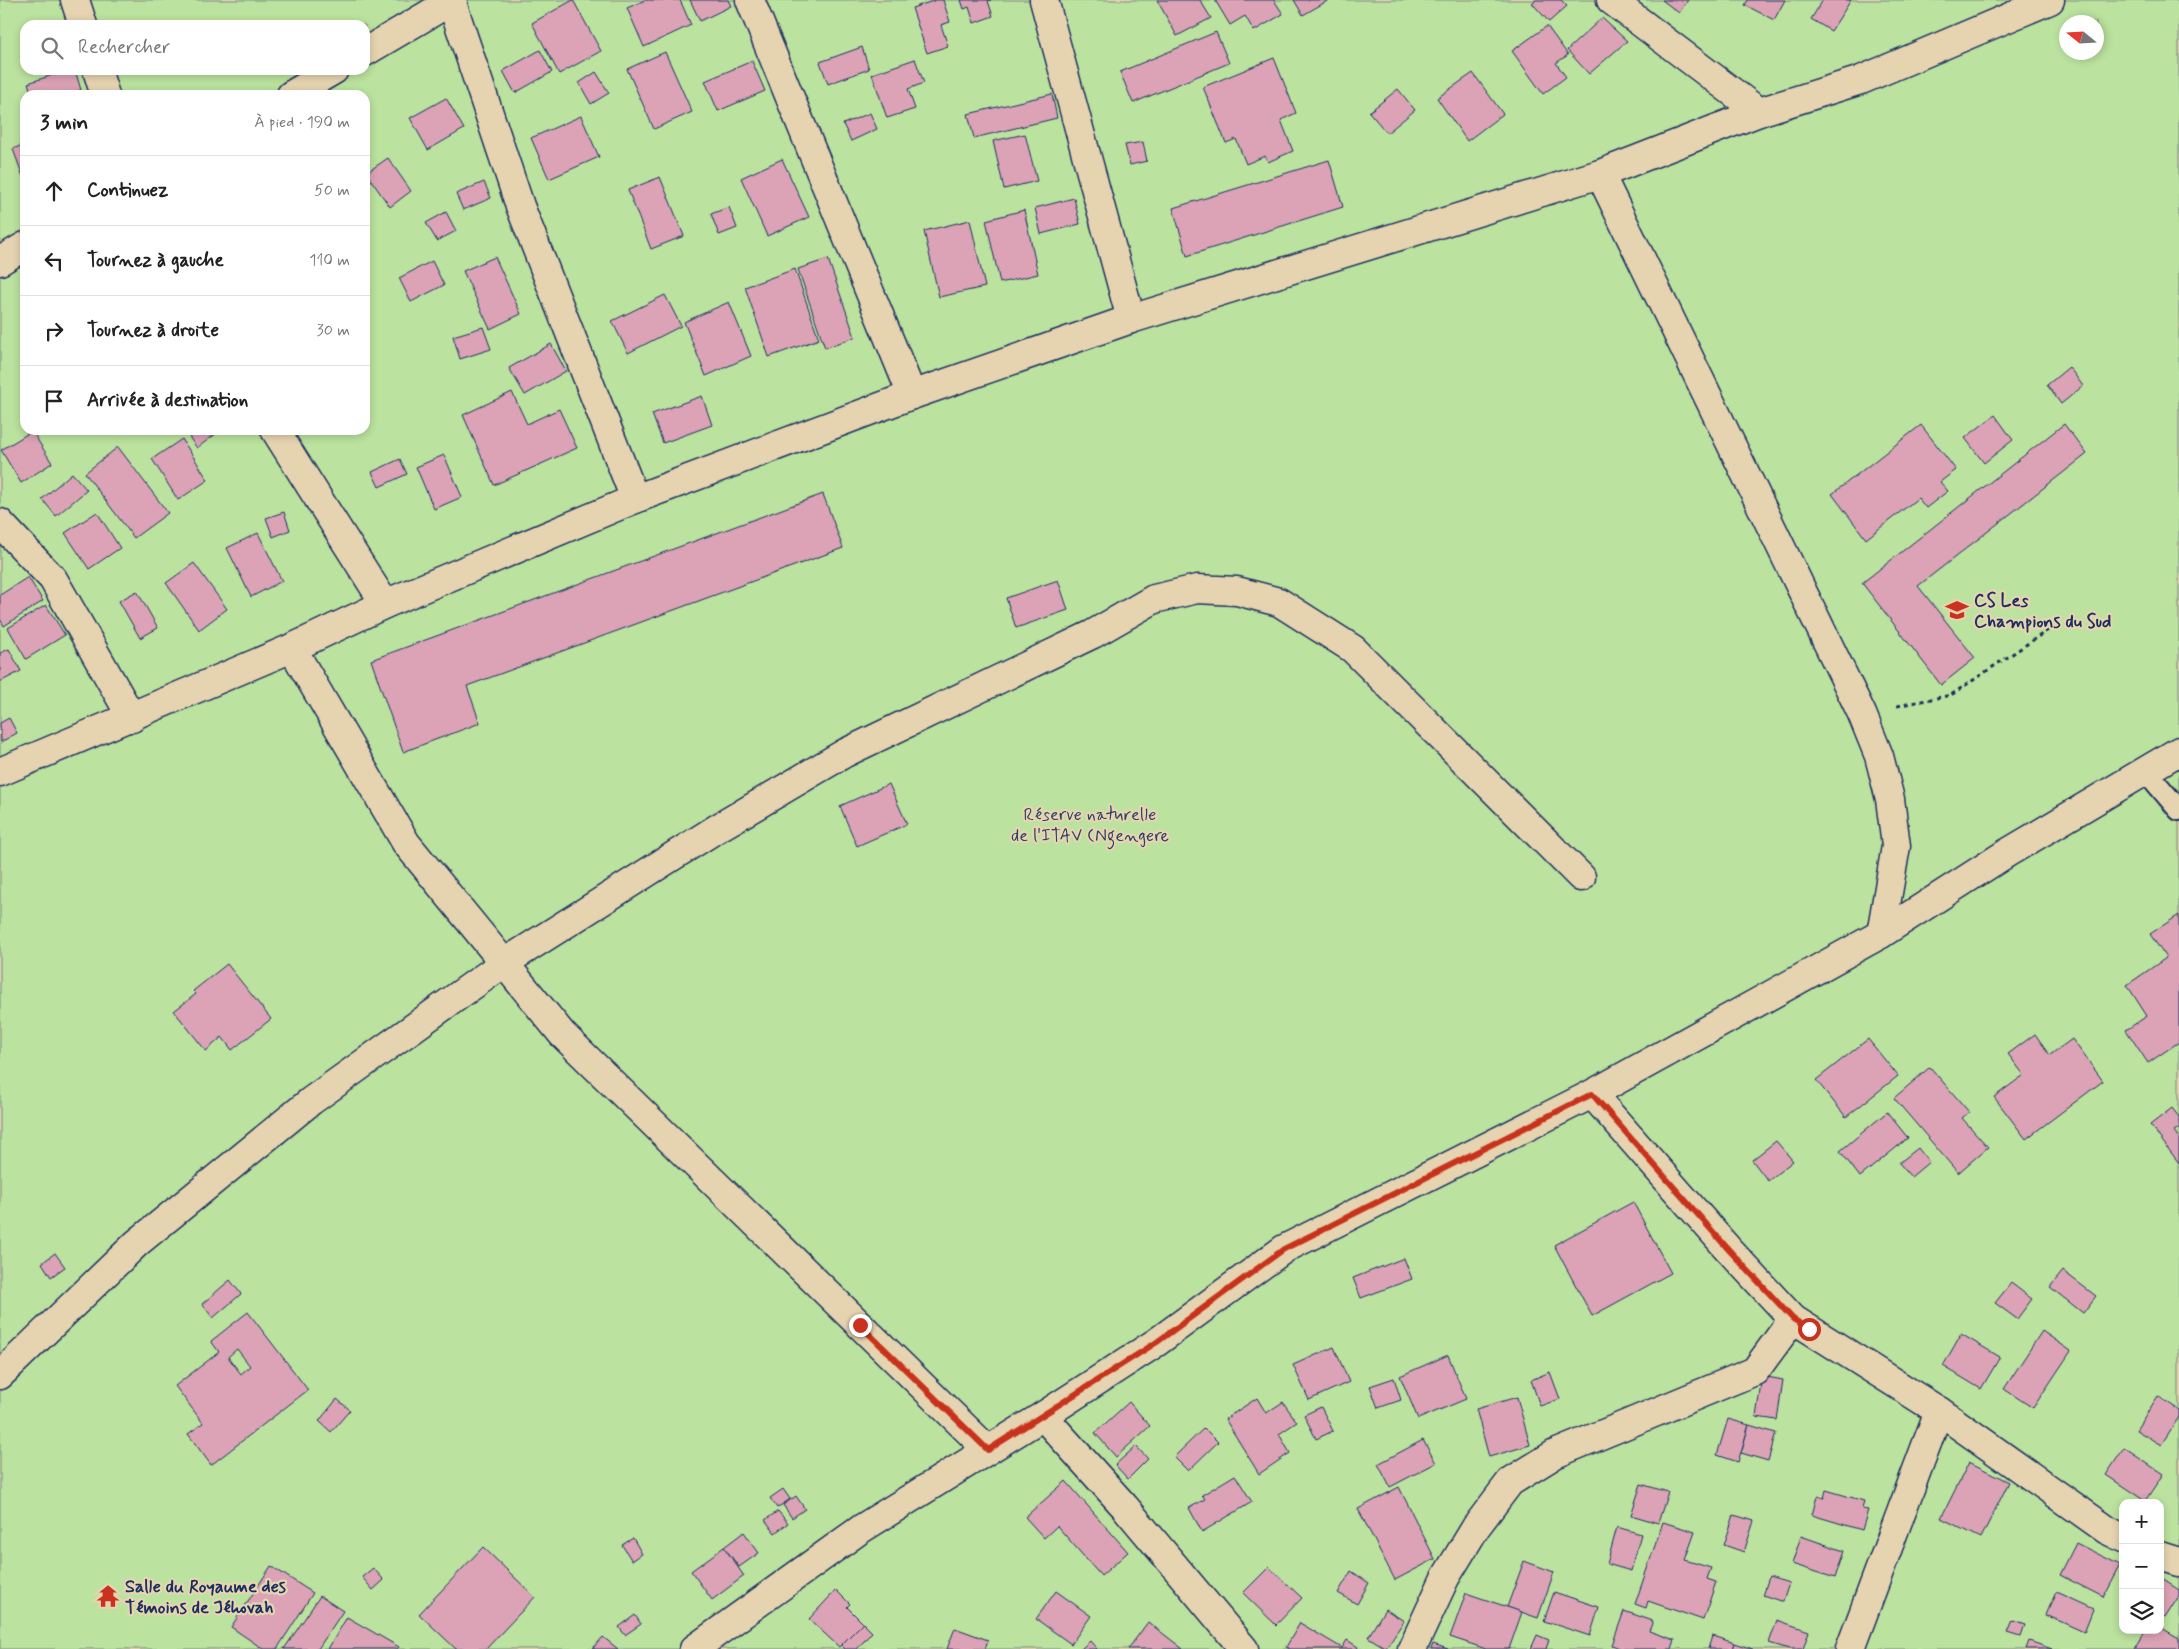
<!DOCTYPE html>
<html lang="fr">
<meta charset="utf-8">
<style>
:root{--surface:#fff;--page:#f6f6f6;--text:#222;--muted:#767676;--line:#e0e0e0}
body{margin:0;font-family:Mynerve,sans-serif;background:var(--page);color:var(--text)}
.controls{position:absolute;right:15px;bottom:15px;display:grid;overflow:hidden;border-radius:10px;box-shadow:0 2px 8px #0003}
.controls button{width:45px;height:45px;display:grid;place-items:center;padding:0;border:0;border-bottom:1px solid var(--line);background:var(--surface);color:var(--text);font:25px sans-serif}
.compass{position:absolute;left:2059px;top:15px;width:45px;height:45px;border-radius:50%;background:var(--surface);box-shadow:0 2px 8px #0003;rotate:288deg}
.stop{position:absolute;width:15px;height:15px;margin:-11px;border:4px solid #c8321e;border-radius:50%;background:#fff}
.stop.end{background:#c8321e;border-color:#fff;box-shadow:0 1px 5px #0008}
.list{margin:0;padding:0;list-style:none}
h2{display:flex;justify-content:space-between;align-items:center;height:65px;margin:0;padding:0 20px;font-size:21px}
h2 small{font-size:16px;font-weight:400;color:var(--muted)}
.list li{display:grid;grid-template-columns:32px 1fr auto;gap:15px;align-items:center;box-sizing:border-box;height:70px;padding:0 20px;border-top:1px solid var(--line)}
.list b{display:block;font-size:19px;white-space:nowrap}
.list em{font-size:16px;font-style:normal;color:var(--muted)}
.icon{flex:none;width:28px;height:28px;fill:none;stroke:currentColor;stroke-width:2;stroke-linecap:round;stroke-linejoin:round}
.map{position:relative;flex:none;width:2179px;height:1649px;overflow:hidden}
.search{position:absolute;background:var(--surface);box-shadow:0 2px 8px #0003;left:20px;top:20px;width:350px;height:55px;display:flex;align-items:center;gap:12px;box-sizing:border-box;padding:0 18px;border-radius:15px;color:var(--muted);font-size:19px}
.panel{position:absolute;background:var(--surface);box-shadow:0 2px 8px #0003;left:20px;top:90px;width:350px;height:345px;border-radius:15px}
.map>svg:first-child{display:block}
.green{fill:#bbe29e;stroke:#6b887e;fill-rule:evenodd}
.building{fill:#dba3b5;stroke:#1b2f5e;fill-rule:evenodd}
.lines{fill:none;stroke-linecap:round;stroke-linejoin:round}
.lane-casing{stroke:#1b2f5e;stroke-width:24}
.street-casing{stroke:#1b2f5e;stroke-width:31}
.secondary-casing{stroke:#1b2f5e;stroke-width:31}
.path{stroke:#1b2f5e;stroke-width:3;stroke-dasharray:4 4;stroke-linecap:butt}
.lane{stroke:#e6d4b1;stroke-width:20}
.street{stroke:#e6d4b1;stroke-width:28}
.secondary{stroke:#e6d4b1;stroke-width:28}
.route{stroke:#c8321e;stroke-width:6}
.labels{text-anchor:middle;stroke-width:4.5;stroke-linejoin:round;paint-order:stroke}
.poi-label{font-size:18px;font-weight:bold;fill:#1b2f5e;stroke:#e6d4b1;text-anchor:start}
.park-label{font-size:18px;fill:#2b4164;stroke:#e6d4b1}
</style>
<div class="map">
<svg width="2179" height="1649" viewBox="0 0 2179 1649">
<rect width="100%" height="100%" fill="#e6d4b1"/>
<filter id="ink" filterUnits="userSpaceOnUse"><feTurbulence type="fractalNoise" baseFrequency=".02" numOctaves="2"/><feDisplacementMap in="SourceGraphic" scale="10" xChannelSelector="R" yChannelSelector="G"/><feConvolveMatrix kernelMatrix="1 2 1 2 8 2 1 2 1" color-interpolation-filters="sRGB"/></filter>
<g filter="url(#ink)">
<!-- green -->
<path class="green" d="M0 0H2179V1649H0ZM2066 22H2096V52H2066ZM25 25H365V70H25ZM25 95H365V430H25ZM2123 1503H2160V1630H2123Z"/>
<!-- building -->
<g class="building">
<path d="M573 0 601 51 559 74 532 23Z"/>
<path d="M645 0H680L691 25 644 47 627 8Z"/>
<path d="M690 0H728L731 6 700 21Z"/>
<path d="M943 0 950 22 941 25 948 46 927 53 912 8 936 0Z"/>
<path d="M961 0H991L988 1 993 16 974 23 969 7 964 9Z"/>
<path d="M1157 0H1200L1211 18 1177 36Z"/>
<path d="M1215 0H1274L1283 14 1254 31 1245 16 1230 25Z"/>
<path d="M1294 0H1329L1303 15Z"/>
<path d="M1536 0H1561L1567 6 1549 22 1532 3Z"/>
<path d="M1662 0H1688L1679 13Z"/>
<path d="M1748 0H1785L1774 20 1745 5Z"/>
<path d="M1823 0H1851L1831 31 1811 19Z"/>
<path d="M1602 18 1627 41 1589 74 1567 50Z"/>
<path d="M1547 26 1568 55 1556 63 1566 77 1543 94 1512 51Z"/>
<path d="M1216 32 1229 63 1133 103 1120 72Z"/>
<path d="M862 47 869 69 828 84 820 62Z"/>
<path d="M540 50 552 72 515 93 503 71Z"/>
<path d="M665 52 692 112 654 129 627 69Z"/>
<path d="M1274 58 1296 113 1281 120 1293 151 1268 162 1265 156 1246 164 1236 139 1226 143 1203 87Z"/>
<path d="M915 59 924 83 908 89 915 109 887 118 872 74Z"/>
<path d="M752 61 765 91 718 111 705 81Z"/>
<path d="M68 70H75L81 90 67 95H32L28 83Z"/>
<path d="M596 72 609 93 591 104 579 83Z"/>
<path d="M1473 73 1503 114 1467 141 1437 98Z"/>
<path d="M1398 89 1415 110 1387 133 1369 112Z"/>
<path d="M1052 94 1057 118 974 138 968 114Z"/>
<path d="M446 98 464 129 428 150 410 118Z"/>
<path d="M870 113 877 129 851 141 843 124Z"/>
<path d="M581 116 599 157 549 179 531 138Z"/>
<path d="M1025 134 1037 181 1004 189 993 141Z"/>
<path d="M1143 142 1147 161 1130 165 1125 145Z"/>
<path d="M25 144V182L13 149Z"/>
<path d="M388 158 411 191 390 207 366 173Z"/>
<path d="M782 159 809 217 767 236 741 178Z"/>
<path d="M1329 160 1343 207 1187 256 1173 208Z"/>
<path d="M660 177 684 236 651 249 628 190Z"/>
<path d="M484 182 491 198 463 210 456 194Z"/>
<path d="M1074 198 1080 224 1041 234 1035 208Z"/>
<path d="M729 207 737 228 719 235 711 214Z"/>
<path d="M1024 210 1038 274 1000 283 986 220Z"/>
<path d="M446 212 456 231 437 241 426 223Z"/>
<path d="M970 220 985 287 939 297 924 231Z"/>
<path d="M495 257 521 314 490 329 463 271Z"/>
<path d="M828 259 855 337 825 348 798 269Z"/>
<path d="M432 261 444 285 411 302 399 278Z"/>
<path d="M795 269 819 339 769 357 745 287Z"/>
<path d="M665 295 681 326 628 353 612 321Z"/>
<path d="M729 302 751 356 706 376 684 322Z"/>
<path d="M483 327 491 349 460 359 453 336Z"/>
<path d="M551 344 566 371 525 395 509 368Z"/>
<path d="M2069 367 2083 386 2061 404 2047 385Z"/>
<path d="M512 392 527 424 559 409 577 448 494 485 463 415Z"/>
<path d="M702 396 712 425 663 443 652 414Z"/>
<path d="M1995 415 2013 440 1984 463 1965 438Z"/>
<path d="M2064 424 2087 454 1918 586 1975 658 1941 685 1862 583Z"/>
<path d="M1921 425 1956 470 1940 482 1948 491 1926 508 1918 498 1866 539 1832 494Z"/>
<path d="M184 430H221L197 448Z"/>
<path d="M32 431 52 463 21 483 1 450Z"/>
<path d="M182 439 208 480 178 500 152 459Z"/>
<path d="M118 447 168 513 134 538 85 473Z"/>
<path d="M444 455 462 497 434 509 416 467Z"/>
<path d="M400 459 407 474 379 487 372 472Z"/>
<path d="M72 473 87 490 56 516 42 499Z"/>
<path d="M823 494 843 548 467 686 480 723 403 752 371 660Z"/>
<path d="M97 512 120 548 89 569 65 533Z"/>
<path d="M284 512 290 530 273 537 266 518Z"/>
<path d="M258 533 282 581 251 597 227 548Z"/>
<path d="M194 563 227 609 199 630 166 583Z"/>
<path d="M28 577 43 601 4 626 0 619V595Z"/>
<path d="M1058 580 1068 610 1016 628 1006 598Z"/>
<path d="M137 591 158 628 140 638 119 601Z"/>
<path d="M46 605 65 635 26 659 8 628Z"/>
<path d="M9 649 21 671 0 682V653Z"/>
<path d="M9 718 17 733 1 742 0 723Z"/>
<path d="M889 784 907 824 857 846 840 806Z"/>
<path d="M2179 915V1042L2148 1063 2126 1030 2147 1016 2127 985 2166 958 2150 934Z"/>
<path d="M227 964 271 1019 232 1050 222 1037 206 1051 174 1011 196 994 193 991Z"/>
<path d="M2035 1034 2050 1055 2072 1039 2103 1081 2026 1139 1994 1097 2024 1075 2008 1054Z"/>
<path d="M1868 1039 1898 1076 1846 1117 1816 1080Z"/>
<path d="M1930 1067 1969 1112 1962 1118 1988 1147 1958 1173 1894 1098Z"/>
<path d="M2172 1108 2179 1117V1128L2174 1131 2179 1138V1163L2150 1125Z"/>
<path d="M1887 1112 1908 1138 1860 1177 1840 1151Z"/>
<path d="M1776 1141 1793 1161 1768 1181 1752 1160Z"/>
<path d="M1918 1148 1929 1162 1911 1177 1899 1163Z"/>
<path d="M1633 1202 1671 1273 1592 1316 1554 1245Z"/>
<path d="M55 1253 65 1267 51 1277 42 1263Z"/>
<path d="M1404 1258 1412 1279 1361 1298 1353 1278Z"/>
<path d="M2063 1271 2096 1296 2083 1313 2050 1287Z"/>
<path d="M230 1280 241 1294 213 1318 202 1304Z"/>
<path d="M2011 1283 2032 1299 2017 1319 1995 1303Z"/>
<path d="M248 1312 308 1390 211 1465 188 1434 203 1423 175 1386 219 1352 211 1341ZM237 1349 250 1366 241 1374 228 1357Z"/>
<path d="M2042 1331 2071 1351 2033 1408 2004 1389Z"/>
<path d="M1961 1334 2000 1357 1981 1389 1943 1366Z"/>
<path d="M1334 1347 1349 1382 1309 1400 1293 1365Z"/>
<path d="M1448 1355 1466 1399 1418 1419 1400 1376Z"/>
<path d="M1550 1372 1560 1399 1540 1406 1531 1380Z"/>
<path d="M1762 1376 1783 1380 1777 1420 1756 1417Z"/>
<path d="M1394 1378 1401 1400 1378 1408 1370 1386Z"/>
<path d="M2158 1396 2179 1410V1417L2161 1445 2136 1430Z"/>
<path d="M1517 1397 1530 1445 1489 1457 1476 1409Z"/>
<path d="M1257 1398 1266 1413 1283 1402 1297 1422 1279 1434 1290 1453 1259 1474 1225 1419Z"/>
<path d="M337 1399 350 1410 331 1432 319 1421Z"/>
<path d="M1129 1402 1150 1426 1116 1457 1095 1433Z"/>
<path d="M1321 1407 1333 1431 1316 1439 1304 1415Z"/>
<path d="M1728 1419 1749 1425 1738 1462 1717 1455Z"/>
<path d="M1749 1425 1776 1433 1768 1461 1741 1453Z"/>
<path d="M1204 1428 1218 1442 1188 1471 1174 1457Z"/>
<path d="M1423 1440 1436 1463 1390 1487 1378 1464Z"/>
<path d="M1136 1446 1148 1459 1128 1479 1115 1465Z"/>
<path d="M2124 1448 2163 1474 2145 1501 2106 1475Z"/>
<path d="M1969 1462 2009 1482 1981 1538 1941 1518Z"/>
<path d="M1235 1475 1252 1502 1202 1532 1189 1508 1205 1499 1202 1495Z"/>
<path d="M1066 1481 1128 1552 1101 1576 1057 1526 1044 1538 1025 1517Z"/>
<path d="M1641 1484 1668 1492 1658 1523 1631 1515Z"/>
<path d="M1399 1487 1435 1559 1395 1580 1358 1509Z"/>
<path d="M783 1489 790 1499 777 1508 770 1498Z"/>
<path d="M1826 1490 1864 1501 1862 1509 1868 1510 1862 1530 1812 1515 1817 1496 1824 1498Z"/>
<path d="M796 1496 805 1509 792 1518 783 1505Z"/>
<path d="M778 1511 788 1523 775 1533 765 1520Z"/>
<path d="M1734 1515 1754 1521 1744 1552 1724 1545Z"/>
<path d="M1663 1522 1695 1532 1685 1560 1711 1568 1707 1579 1716 1582 1703 1620 1648 1601 1646 1608 1635 1604Z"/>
<path d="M1617 1527 1641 1534 1631 1571 1607 1564Z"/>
<path d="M744 1532 759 1553 739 1567 724 1547Z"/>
<path d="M1801 1536 1844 1551 1835 1578 1792 1564Z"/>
<path d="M633 1538 642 1554 632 1561 622 1545Z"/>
<path d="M2076 1543 2120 1565 2103 1597 2060 1575Z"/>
<path d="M483 1547 535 1597 486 1649H456L419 1614Z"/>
<path d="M724 1547 744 1576 712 1600 691 1571Z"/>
<path d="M1524 1561 1554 1572 1538 1618 1507 1607Z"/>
<path d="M271 1566 313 1593 277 1649H263L231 1627Z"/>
<path d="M1269 1567 1302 1598 1276 1625 1243 1593Z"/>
<path d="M373 1568 384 1580 373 1590 362 1577Z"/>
<path d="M1351 1571 1369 1583 1357 1604 1338 1593Z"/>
<path d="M1769 1577 1789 1583 1783 1602 1763 1595Z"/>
<path d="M2162 1579 2179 1590V1596L2165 1618 2160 1616Z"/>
<path d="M836 1590 850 1604 847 1607 863 1623 839 1647 809 1619Z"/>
<path d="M1056 1591 1091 1616 1071 1644 1036 1619Z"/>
<path d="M1554 1592 1599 1607 1590 1636 1544 1621Z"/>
<path d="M2056 1592 2093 1609 2084 1632 2046 1615Z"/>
<path d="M1466 1593 1522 1612 1509 1649H1486L1450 1637Z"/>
<path d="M320 1596 343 1611 318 1649H284Z"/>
<path d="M1385 1609 1404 1621 1386 1648 1368 1637Z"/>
<path d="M1624 1611 1653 1621 1649 1631 1675 1640 1672 1649H1622L1612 1645Z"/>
<path d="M635 1615 641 1624 625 1635 619 1627Z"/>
<path d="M347 1617 399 1647 397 1649H328Z"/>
<path d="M1777 1620 1809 1631 1803 1649H1789L1769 1643Z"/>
<path d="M2013 1621 2025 1625 2021 1637 2008 1633Z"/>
<path d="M1148 1622 1183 1649H1128Z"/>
<path d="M863 1623 872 1632 857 1649H845L841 1645Z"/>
<path d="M1300 1623 1342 1648 1347 1640 1358 1647 1357 1649H1290L1286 1647Z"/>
<path d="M2160 1627 2179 1638V1649H2133L2144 1630H2160Z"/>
<path d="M955 1628 988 1640 985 1649H947Z"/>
<path d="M1537 1635 1549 1640 1546 1649H1531Z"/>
<path d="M1712 1636 1735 1643 1733 1649H1708Z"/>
<path d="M603 1637 618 1649H595L593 1648Z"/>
<path d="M1090 1641 1097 1649H1081Z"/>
<path d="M2029 1641 2052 1649H2026Z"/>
<path d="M1735 1643 1753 1649H1733Z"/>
<path d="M1433 1644 1448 1649H1431Z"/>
</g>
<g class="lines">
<defs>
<path id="lane" d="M2145 770 2179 810"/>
<g id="street">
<path d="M75 0 83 25"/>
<path d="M451 0 520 206 635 499"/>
<path d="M750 0 912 395"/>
<path d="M1044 0 1131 319"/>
<path d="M1611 0 1759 112"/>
<path d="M365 52 453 0"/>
<path d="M97 70 105 95"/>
<path d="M291 95 334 70"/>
<path d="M1600 174 1862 714 1879 756 1890 799 1896 846 1881 934"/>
<path d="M0 261 25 246"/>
<path d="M275 430 385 604"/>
<path d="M0 523 53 579 132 718"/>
<path d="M292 648 406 843 562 1034 988 1450"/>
<path d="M1592 1094 1729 1250 1793 1319 1939 1411 2107 1530 2123 1538"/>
<path d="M0 1375 137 1243 311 1101 504 963 716 829 845 753 1093 634 1154 599 1197 589 1237 591 1279 602 1353 649 1581 877"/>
<path d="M1043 1416 1125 1507 1244 1649"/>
<path d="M2160 1556 2179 1562"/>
<path d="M694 1649 861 1529 1043 1416 1157 1342 1284 1249 1592 1094 1881 934 2007 853 2179 751"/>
<path d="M1412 1649 1445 1578 1476 1527 1510 1482 1555 1454 1755 1371 1793 1319"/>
<path d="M1850 1649 1939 1411"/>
</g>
<path id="secondary" d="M0 772 292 648 385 604 635 499 912 395 1131 319 1600 174 1759 112 1861 80 2050 0"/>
</defs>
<!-- lane casing -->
<use href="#lane" class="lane-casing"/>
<!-- street casing -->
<use href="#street" class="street-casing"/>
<!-- secondary casing -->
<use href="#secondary" class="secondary-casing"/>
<!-- path -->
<path class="path" d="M1897 706 1951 695 2057 624"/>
<!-- lane -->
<use href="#lane" class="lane"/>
<!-- street -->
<use href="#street" class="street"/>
<!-- secondary -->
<use href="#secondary" class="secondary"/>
</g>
</g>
<g class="lines" filter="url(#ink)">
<!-- route -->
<path class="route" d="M860 1325 988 1450 1157 1342 1284 1249 1592 1094 1729 1250 1793 1319 1809 1329"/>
</g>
<!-- icons -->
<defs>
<symbol id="school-bare" viewBox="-9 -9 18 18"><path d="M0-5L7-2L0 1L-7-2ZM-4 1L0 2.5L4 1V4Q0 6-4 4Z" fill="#c8321e" stroke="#e6d4b1" stroke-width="2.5" paint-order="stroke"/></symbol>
<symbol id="temple-bare" viewBox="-9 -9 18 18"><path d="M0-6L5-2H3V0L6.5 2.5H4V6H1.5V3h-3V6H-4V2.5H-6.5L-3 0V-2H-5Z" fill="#c8321e" stroke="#e6d4b1" stroke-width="2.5" paint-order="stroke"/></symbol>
</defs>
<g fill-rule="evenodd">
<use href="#school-bare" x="1941" y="594" width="32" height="32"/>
<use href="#temple-bare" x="92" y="1580" width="32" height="32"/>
</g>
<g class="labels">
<!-- poi labels -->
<g class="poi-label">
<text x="1974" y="606">CS Les<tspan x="1974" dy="21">Champions du Sud</tspan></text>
<text x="125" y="1592">Salle du Royaume des<tspan x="125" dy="21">Témoins de Jéhovah</tspan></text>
</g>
<!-- park labels -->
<g class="park-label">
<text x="1090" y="820">Réserve naturelle<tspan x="1090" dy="21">de l'ITAV (Ngengere</tspan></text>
</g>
</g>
</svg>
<div class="controls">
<button>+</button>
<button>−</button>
<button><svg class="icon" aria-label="layers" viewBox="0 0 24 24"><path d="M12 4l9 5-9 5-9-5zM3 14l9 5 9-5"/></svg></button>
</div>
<svg class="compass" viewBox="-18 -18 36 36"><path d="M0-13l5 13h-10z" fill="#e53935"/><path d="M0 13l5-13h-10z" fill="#767676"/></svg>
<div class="stop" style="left:1809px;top:1329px"></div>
<div class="stop end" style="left:860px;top:1325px"></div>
<div class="search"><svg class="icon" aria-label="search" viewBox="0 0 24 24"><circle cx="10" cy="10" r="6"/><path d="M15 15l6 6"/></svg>Rechercher</div>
<section class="panel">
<h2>3 min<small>À pied · 190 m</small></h2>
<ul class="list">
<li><svg class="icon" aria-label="ahead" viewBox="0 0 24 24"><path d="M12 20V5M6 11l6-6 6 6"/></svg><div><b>Continuez</b></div><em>50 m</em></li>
<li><svg class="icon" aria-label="left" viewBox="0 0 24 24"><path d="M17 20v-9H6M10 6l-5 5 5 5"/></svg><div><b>Tournez à gauche</b></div><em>110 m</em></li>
<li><svg class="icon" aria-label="right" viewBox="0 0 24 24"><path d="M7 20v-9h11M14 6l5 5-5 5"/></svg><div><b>Tournez à droite</b></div><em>30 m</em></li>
<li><svg class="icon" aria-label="arrive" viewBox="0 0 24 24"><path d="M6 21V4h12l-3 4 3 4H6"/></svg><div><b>Arrivée à destination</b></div></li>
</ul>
</section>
</div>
